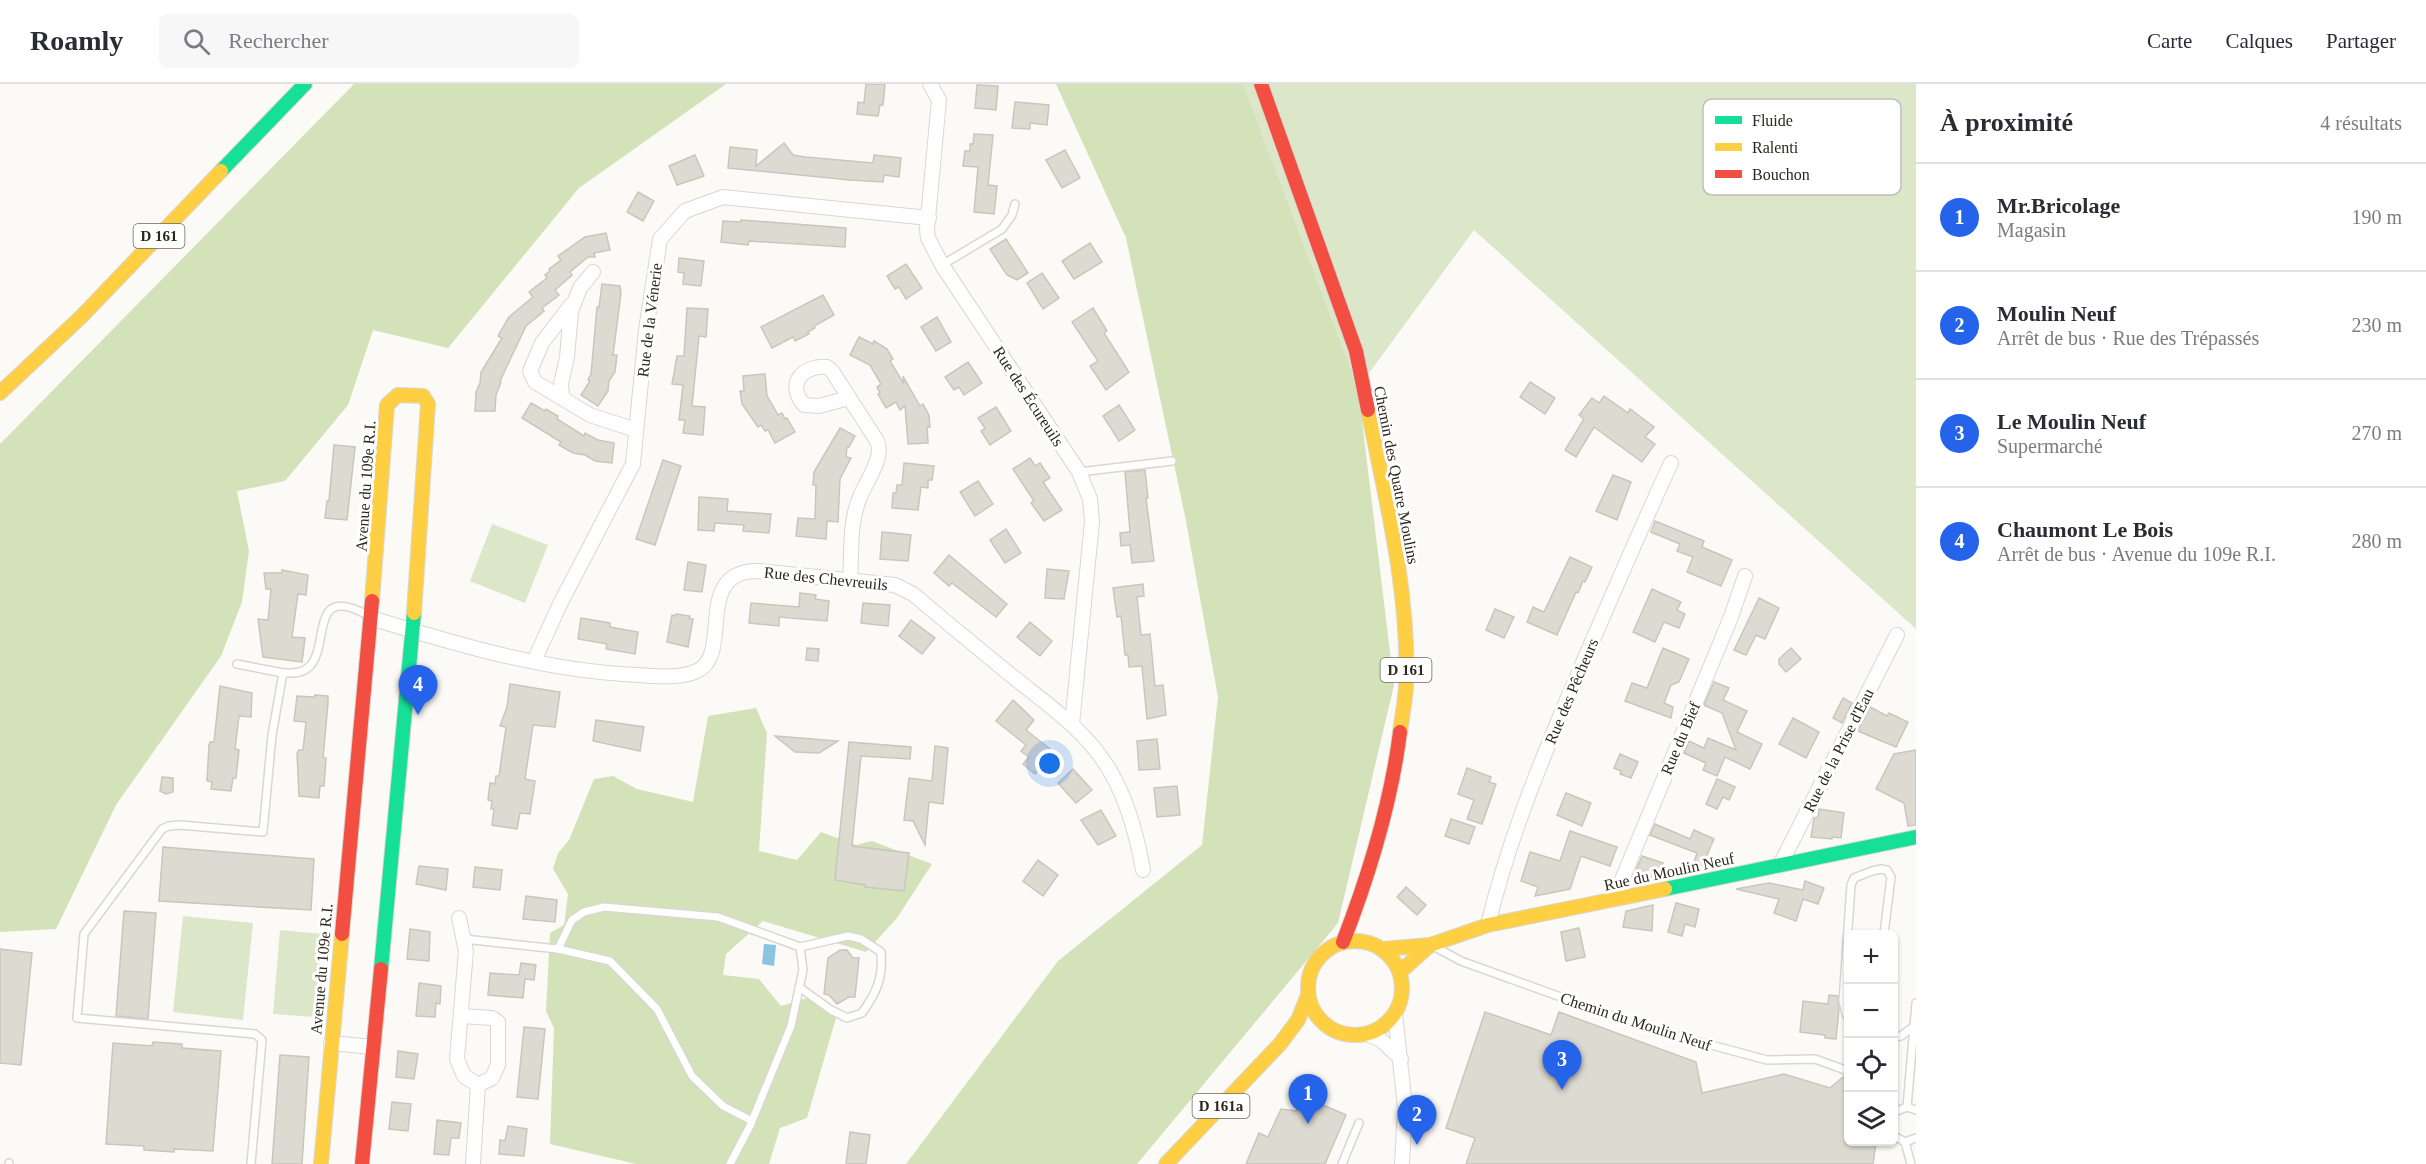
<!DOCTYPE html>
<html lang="fr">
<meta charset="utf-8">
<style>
:root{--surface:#fff;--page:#f7f7f7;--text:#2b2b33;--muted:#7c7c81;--line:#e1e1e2;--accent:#2563eb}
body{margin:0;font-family:Georgia,serif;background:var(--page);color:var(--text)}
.controls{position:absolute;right:18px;bottom:18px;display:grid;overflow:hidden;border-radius:9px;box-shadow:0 2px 4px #0004}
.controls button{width:54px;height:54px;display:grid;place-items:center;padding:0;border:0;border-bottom:2px solid var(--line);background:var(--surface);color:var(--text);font:30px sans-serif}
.you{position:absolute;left:1050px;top:680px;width:21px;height:21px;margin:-15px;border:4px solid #fff;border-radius:50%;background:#1a73e8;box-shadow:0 0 0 9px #1a73e833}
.badge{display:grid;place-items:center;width:39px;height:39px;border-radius:50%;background:var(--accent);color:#fff;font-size:20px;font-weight:700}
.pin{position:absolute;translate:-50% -50px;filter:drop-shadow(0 2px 3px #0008)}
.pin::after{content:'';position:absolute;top:32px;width:21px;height:18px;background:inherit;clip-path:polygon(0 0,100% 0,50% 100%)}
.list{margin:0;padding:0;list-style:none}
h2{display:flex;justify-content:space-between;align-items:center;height:78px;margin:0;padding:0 24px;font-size:26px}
h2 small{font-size:20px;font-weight:400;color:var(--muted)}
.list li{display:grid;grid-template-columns:39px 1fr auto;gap:18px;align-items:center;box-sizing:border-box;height:108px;padding:0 24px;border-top:2px solid var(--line)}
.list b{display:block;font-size:22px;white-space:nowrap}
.list p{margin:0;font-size:20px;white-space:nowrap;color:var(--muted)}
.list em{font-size:20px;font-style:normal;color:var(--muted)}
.icon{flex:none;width:33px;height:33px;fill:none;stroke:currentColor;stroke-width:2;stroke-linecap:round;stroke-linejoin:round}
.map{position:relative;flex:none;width:1916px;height:1080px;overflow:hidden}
header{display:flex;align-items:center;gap:36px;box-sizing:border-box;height:84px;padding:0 30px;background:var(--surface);border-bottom:2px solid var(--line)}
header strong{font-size:28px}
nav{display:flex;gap:33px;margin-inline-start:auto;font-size:21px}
.search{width:420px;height:54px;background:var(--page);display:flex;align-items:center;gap:15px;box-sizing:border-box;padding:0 21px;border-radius:9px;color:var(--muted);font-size:22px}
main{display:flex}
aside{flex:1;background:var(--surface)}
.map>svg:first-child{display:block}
.green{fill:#dce6c9}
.forest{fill:#d3e2b8}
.water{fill:#8bc3e0}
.building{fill:#dddad2;stroke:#c8c6bd;stroke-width:1.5}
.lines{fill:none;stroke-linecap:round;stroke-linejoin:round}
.lane-casing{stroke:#dad7cf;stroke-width:10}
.street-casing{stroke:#dad7cf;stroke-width:16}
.fast-casing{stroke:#dad7cf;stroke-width:16}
.slow-casing{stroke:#dad7cf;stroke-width:16}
.jam-casing{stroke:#dad7cf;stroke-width:16}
.lane{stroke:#fefefe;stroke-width:7}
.street{stroke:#fefefe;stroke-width:14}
.fast{stroke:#16e098;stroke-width:14}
.slow{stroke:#ffcf43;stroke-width:14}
.jam{stroke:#f24e42;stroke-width:14}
.labels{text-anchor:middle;stroke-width:6;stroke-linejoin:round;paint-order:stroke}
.shield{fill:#fff;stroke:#6c685f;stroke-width:1.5}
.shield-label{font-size:15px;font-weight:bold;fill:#2d281b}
.street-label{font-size:16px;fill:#2d281b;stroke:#fff}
.key{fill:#fff;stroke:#c0bebb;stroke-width:1.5}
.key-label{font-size:16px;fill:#2d281b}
</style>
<header>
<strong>Roamly</strong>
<div class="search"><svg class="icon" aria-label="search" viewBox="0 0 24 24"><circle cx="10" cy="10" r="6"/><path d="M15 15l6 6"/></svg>Rechercher</div>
<nav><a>Carte</a><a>Calques</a><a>Partager</a></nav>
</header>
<main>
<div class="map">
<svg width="1916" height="1080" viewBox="0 0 1916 1080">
<rect width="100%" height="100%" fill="#fbfaf6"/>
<!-- green -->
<g class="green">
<path d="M1243 0H1916V545L1474 146 1358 304Z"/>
<path d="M492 440 548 461 525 519 470 497Z"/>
<path d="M183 832 253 839 243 936 173 928Z"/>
<path d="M280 846 322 850 315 933 273 930Z"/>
</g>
<!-- forest -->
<g class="forest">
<path d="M354 0H726L579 104 448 264 373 246 348 321 285 397 237 407 249 467 242 518 221 572 116 721 56 845 0 848V360Z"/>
<path d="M1056 0H1243L1358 304 1394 601 1338 839 1137 1080H906L1058 877 1202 761 1218 613 1185 432 1126 154Z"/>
<path d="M756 624 767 649 759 767 797 776 821 748 856 761 872 757 932 780 897 834 866 868 763 837 726 870 723 891 759 895 781 922 807 914 836 934 807 1034 780 1044 769 1080H636L550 1060 554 944 546 927 550 849 564 841 568 810 553 785 558 769 569 756 594 695 613 692 637 705 693 718 708 632Z"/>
</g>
<!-- water -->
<path class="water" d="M764 860 776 861 774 882 762 880Z"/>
<!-- building -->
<g class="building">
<path d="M866 0H885L883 21H880L878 32 857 30 858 18 864 19Z"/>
<path d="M977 1 998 2 996 26 975 24Z"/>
<path d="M1015 18 1049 21 1047 41 1030 39V45L1012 44Z"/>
<path d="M974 50 993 51 988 101 997 102 994 130 974 128 978 83 963 82 965 67H970V60H973Z"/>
<path d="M784 59 793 71 805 73 873 79 874 71 901 74 899 93 884 91 883 98 850 96 728 84 730 63 757 66 756 82Z"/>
<path d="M1065 66 1080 94 1062 104 1046 76Z"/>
<path d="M695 71 704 92 677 101 669 82Z"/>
<path d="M638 108 654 117 643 137 627 128Z"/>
<path d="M741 136 846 144 845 163 749 157 748 161 721 158 723 137 741 138Z"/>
<path d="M606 149 610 166 594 169 595 173H588L570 188 572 191 555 206 559 211 542 224 544 227 526 242 500 297 501 298 496 311 495 327H475L476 308 480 299 481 288 502 254 498 252 509 233 533 213 529 208 547 194 545 191 550 187 549 185 561 176 558 172 585 153Z"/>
<path d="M1006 155 1028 189 1017 196 1007 191 990 165Z"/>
<path d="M1090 159 1102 178 1074 195 1062 177Z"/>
<path d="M679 174 704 177 701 202 683 200 684 189 678 188Z"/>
<path d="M906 180 922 204 906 215 899 203 895 205 887 192Z"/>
<path d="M1042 189 1059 214 1043 225 1027 199Z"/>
<path d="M602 200 620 202 621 209 613 271H617L615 288 609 297 608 307 598 322 581 311 590 297 588 296 591 290 597 223H599Z"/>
<path d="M823 211 834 231 814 242 815 244 808 248 809 250 795 257 793 253 772 264 761 243Z"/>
<path d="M687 224 708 225 706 253 699 252 692 322 705 323 703 351 683 349 685 336H679L683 301 672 300 677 272H684Z"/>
<path d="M1093 224 1107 247 1104 249 1129 288 1106 306 1090 282 1098 277 1072 238Z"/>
<path d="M937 233 951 258 936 267 921 243Z"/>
<path d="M859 253 873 260 874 257 887 265 893 275 890 277 904 300 903 292 920 322 923 320 929 331 930 343H927L928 359 908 360 905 322 900 326 896 318 886 324 878 310 880 309 877 303 881 300 870 281 850 271Z"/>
<path d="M968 278 982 299 964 311 959 303 954 306 945 293Z"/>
<path d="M765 290 767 312 778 331 782 329 785 335 787 334 795 348 775 359 768 346 765 347 761 341 758 343 742 320 740 307H744L743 292Z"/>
<path d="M1530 298 1555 314 1545 330 1520 313Z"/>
<path d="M1604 312 1628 329 1630 325 1654 343 1645 353 1655 360 1642 378 1594 343 1576 373 1565 366 1584 335 1579 331 1592 314 1599 319Z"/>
<path d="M531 319 545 327 546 325 558 332 557 335 584 352 585 349 598 356 614 359 612 379 595 377 585 371 573 369 559 361 561 358 522 334Z"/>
<path d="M1119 321 1135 346 1119 357 1103 332Z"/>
<path d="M996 323 1011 347 990 361 981 347 985 344 978 334Z"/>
<path d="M840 344 855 352 849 363H847L846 373 851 374 840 395 838 438 827 437 826 455 796 452 798 434 815 435 816 401H813L814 388Z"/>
<path d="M334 361 355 363 347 436 325 434 327 417H329Z"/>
<path d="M1030 374 1035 382 1040 379 1050 394 1043 398 1062 426 1044 437 1031 419 1034 417 1013 385Z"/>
<path d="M663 376 681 382 655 461 636 455Z"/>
<path d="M904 379 934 382 932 396H928V404L921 403 918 426 892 424 893 409H896L897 401H902Z"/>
<path d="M1145 386 1148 414H1146L1154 477 1132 479 1130 461 1121 462 1120 449 1130 448 1125 388Z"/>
<path d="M1613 391 1631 398 1617 436 1596 427Z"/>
<path d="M978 397 993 420 975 432 960 408Z"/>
<path d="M699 413 728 415 727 427 771 430 769 449 743 447 744 441 715 439 714 447 698 446Z"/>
<path d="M1655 437 1704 457 1702 463 1732 476 1721 502 1687 488 1693 473 1677 467 1680 460 1651 448Z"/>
<path d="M1006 445 1021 469 1005 479 990 456Z"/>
<path d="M882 448 911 451 908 477 880 475Z"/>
<path d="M949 471 1007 520 996 533 952 499 949 502 934 489Z"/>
<path d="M1570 473 1592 483 1585 498 1583 497 1578 509 1576 508 1557 551 1527 538 1533 523 1544 528Z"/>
<path d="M688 478 706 481 702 508 684 506Z"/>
<path d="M1047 485 1069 487 1064 515 1045 514Z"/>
<path d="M282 486 308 491 306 511 298 510 292 553 305 554 302 578 263 573 258 535 268 536 271 505H266L264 489H282Z"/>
<path d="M1143 500 1144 512 1137 513 1141 551 1150 550 1155 602 1163 601 1166 631 1147 635 1142 582 1129 583 1128 571H1125L1121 532 1117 533 1113 504Z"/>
<path d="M1652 505 1681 518 1677 526 1685 530 1679 544 1664 538 1655 558 1633 548Z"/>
<path d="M800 509 816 511 815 515 829 517 827 537 779 533V542L749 539 751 519 799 523Z"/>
<path d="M1759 514 1779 524 1765 555 1756 551 1746 571 1734 566Z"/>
<path d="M863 519 890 521 888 542 861 539Z"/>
<path d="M1495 525 1514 533 1504 554 1486 546Z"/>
<path d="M676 530 690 532 689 535H693L688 563 667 558 672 531 676 532Z"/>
<path d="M581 534 610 539V543L638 548 635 570 606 565 607 560 578 555Z"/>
<path d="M911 536 935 554 922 570 899 552Z"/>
<path d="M1030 538 1052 557 1040 572 1017 553Z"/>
<path d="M807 564 819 565 818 577 806 576Z"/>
<path d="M1663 564 1689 575 1679 598 1671 601 1664 619 1673 623 1671 634 1625 617 1632 599 1647 604Z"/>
<path d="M1791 564 1801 575 1786 588 1779 580V575Z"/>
<path d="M1714 598 1729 604 1723 616 1747 627 1737 648 1762 660 1750 685 1725 673 1717 692 1703 686 1706 679 1684 669 1689 657 1704 664 1708 654 1736 666 1722 629 1704 621Z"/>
<path d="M510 600 560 608 555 643 533 641 525 695 535 697 530 730 520 729 517 745 492 741 494 725H491L492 717 488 716 490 699 495 700 496 692H499L506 643 500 642 507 623Z"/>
<path d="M220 602 252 609 251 633 239 632 235 665 239 666 236 694H233L231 707 211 705 212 698 207 697 209 661 210 658H214Z"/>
<path d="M315 611 328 612V619L323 674H326L324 702H320L319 714 299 712 297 669 299 666H303L306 638 294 637 297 612 314 613Z"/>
<path d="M1843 614 1852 619 1842 639 1833 634Z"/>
<path d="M1013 616 1034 636 1026 646 1055 669 1035 690 1023 680 1029 673 1021 667 1026 661 996 637Z"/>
<path d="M1870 623 1887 632 1889 629 1908 638 1896 663 1858 647Z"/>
<path d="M1793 634 1819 648 1806 674 1779 660Z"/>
<path d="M596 636 644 643 640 667 593 657Z"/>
<path d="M775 652 838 657 819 669 795 668Z"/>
<path d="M1157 655 1160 685 1139 686 1137 657Z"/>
<path d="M849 658 911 663 910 675 861 672 852 762 909 769 904 807 865 803V801L835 796Z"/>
<path d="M935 662 948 664 943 720 929 718 925 761 913 737 904 736 909 694 932 697Z"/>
<path d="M1916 666V741L1908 742 1904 719 1876 705 1894 670Z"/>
<path d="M1620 670 1638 678 1631 694 1620 690 1621 687 1614 684Z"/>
<path d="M1467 684 1491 693 1489 698 1496 700 1482 740 1467 735 1474 716 1458 710Z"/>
<path d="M1073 685 1092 706 1076 719 1058 699Z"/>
<path d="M162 693 173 694V708L166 710 160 707Z"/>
<path d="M1717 695 1735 703 1729 716 1723 713 1717 725 1706 720Z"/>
<path d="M1177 702 1180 731 1157 733 1154 704Z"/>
<path d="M1566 709 1591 719 1582 742 1557 731Z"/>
<path d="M1819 725 1844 729 1841 754 1832 753V755L1811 753 1814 734 1818 733Z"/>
<path d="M1101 726 1116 752 1098 761 1081 736Z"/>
<path d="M1451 735 1475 743 1469 760 1445 752Z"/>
<path d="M1655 740 1690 755 1694 746 1714 755 1707 771 1712 773 1708 784 1694 778 1697 769 1650 751Z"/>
<path d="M1570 747 1617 763 1610 782 1581 772 1570 805 1535 812 1538 803 1521 797 1530 768 1560 777Z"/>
<path d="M163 763 314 775 311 826 159 817Z"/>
<path d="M1642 772 1663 779 1657 792 1637 795 1634 791Z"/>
<path d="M1038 776 1058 791 1043 812 1023 797Z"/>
<path d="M419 782 448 785 446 806 416 800Z"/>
<path d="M475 783 502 786 500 806 473 803Z"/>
<path d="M1805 797 1824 804 1818 820 1803 815 1796 837 1774 829 1779 815 1736 805 1769 799 1803 806Z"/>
<path d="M1406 803 1426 821 1417 831 1397 813Z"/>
<path d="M526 812 557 816 555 838 523 835Z"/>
<path d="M1676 819 1699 825 1695 843 1685 840 1682 852 1668 848Z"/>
<path d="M1653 821 1652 847 1623 843 1626 827Z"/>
<path d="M124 827 156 829 148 935 116 932Z"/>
<path d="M1579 844 1585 873 1566 877 1561 848Z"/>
<path d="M410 845 430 848 429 877 407 875Z"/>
<path d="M0 865 32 869 21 981 0 979Z"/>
<path d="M840 866H847L853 874H859L855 913H849L837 920 829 911 824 910 828 874Z"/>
<path d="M521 879 536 881 534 896 525 895 523 914 488 911 490 889 519 891Z"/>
<path d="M419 899 441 902 440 920 436 919 435 933 416 932Z"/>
<path d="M1829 911 1838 912 1839 925 1836 955 1825 954V951L1800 948 1803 917 1828 920Z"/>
<path d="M1485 928 1551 951 1559 928 1696 978 1702 1009 1784 990 1830 1004 1843 993 1848 999V1058H1876L1873 1080H1466L1475 1054 1446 1044Z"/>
<path d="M524 943 545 945 538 1015 517 1013Z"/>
<path d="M153 958 182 960V964L221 967 213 1067 174 1065V1068L144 1066V1062L106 1060 113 959 152 962Z"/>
<path d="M398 967 418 970 414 995 396 993Z"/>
<path d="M280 971 309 973 302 1080H272Z"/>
<path d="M1302 1012 1346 1031 1325 1080H1246L1259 1049 1268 1053 1281 1025 1296 1027Z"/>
<path d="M392 1018 411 1020 408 1047 389 1045Z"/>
<path d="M437 1036 461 1039 459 1054H451L449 1071 434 1070Z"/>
<path d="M508 1042 527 1045 524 1072 499 1070 500 1056 505 1057Z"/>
<path d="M850 1048 870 1051 866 1080H846Z"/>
</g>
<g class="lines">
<defs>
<g id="lane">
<path d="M942 181 1002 145 1012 131 1015 120"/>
<path d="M1079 388 1172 377"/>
<path d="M237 580 283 589"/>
<path d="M464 855 558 865"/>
<path d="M1435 863 1461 877 1644 943 1767 976 1815 975 1848 987"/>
<path d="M799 903 831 926 847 934 862 929C877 908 883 894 881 868L861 855 848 852 800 863"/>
<path d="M1848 933 1846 930 1843 917 1851 801 1854 794 1872 787 1881 785 1887 786 1891 793 1884 850"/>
<path d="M1894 953 1901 952 1913 943"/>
<path d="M1907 1023 1916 919"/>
<path d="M1894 1028 1907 1023 1916 1026"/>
<path d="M1894 1052 1905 1058 1916 1054"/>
<path d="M1905 1058 1911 1080"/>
<path d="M9 1080V1079"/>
<path d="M251 1080 262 956 255 950 77 934 84 850 162 745 169 742 180 741 263 748 272 651 283 589C293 589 302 590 310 582 330 560 309 498 369 532"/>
<path d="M730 1080 751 1040 752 1037 791 942 803 886 800 863 718 833 604 823 584 828 572 836 558 865 610 877 657 925 692 992 723 1022 752 1037"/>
<path d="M1342 1080 1359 1039"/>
</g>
<g id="street">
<path d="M930 0 939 16 927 145 928 154 942 181 1079 388 1090 415 1092 438 1072 640"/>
<path d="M593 188 580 204 571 227 567 273 561 300 562 311 565 316 590 331 636 346"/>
<path d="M849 314 819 322 804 321C786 300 802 281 827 283L832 287 877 357C885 373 866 397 860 413 849 438 852 469 850 496"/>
<path d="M565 316 535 298 530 287 542 259 571 221"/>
<path d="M371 534C458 561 546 587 638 591 656 592 680 595 697 587 734 570 692 487 758 487L895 501 913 510C946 538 979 565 1012 592 1048 621 1087 647 1110 687 1128 717 1137 752 1143 786"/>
<path d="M534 577 560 520 633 380 646 246 660 155 685 127 723 113 929 134"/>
<path d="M1780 781 1897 551"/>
<path d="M1614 815 1731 533 1745 492"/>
<path d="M459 834 466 867 457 975 464 992 478 1001 473 1080"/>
<path d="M1488 841C1507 761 1538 684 1570 609 1603 532 1636 455 1671 379"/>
<path d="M1395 929 1405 1024 1402 1080"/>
<path d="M461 932 492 934 498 938V981L492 994 478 1001"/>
<path d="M1367 950 1381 956 1401 975"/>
<path d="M331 959 372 963"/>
</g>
<g id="fast">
<path d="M221 87 305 0"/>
<path d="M1665 805 1916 753"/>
<path d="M381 885 414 529"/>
</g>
<g id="slow">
<path d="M0 309 82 232 221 87"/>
<path d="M1368 326C1386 416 1410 510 1406 603 1405 618 1402 633 1400 648"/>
<path d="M372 517 387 321 398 311 423 312 428 320 414 529"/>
<circle cx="1355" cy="904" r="47"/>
<path d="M1383 865 1430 861 1488 841 1665 805"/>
<path d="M1400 888 1430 861"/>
<path d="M321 1080 342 850"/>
<path d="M1166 1080 1280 960 1298 936 1308 911"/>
</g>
<g id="jam">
<path d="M1261 0 1356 267 1368 326"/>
<path d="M342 850 372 517"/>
<path d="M1343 858C1369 791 1391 720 1400 648"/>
<path d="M362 1080 381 885"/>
</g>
</defs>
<!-- lane casing -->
<use href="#lane" class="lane-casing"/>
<!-- street casing -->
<use href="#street" class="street-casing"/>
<!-- fast casing -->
<use href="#fast" class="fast-casing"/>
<!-- slow casing -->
<use href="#slow" class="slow-casing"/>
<!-- jam casing -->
<use href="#jam" class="jam-casing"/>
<!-- lane -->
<use href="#lane" class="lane"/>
<!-- street -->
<use href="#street" class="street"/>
<!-- fast -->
<use href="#fast" class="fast"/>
<!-- slow -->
<use href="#slow" class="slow"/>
<!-- jam -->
<use href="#jam" class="jam"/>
</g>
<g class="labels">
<!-- shield labels -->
<g class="shield">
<rect x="133.5" y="140" width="51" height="24" rx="4.5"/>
<rect x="1380.5" y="574" width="51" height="24" rx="4.5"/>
<rect x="1192.5" y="1010" width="57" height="24" rx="4.5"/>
</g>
<g class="shield-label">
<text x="159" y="157">D 161</text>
<text x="1406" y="591">D 161</text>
<text x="1221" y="1027">D 161a</text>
</g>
<!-- street labels -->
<g class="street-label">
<text transform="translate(649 236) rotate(-83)" y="6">Rue de la Vénerie</text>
<text transform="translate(1029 312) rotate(57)" y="6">Rue des Écureuils</text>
<text transform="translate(1397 391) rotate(79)" y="6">Chemin des Quatre Moulins</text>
<text transform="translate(365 402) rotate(-86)" y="6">Avenue du 109e R.I.</text>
<text transform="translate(826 494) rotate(6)" y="6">Rue des Chevreuils</text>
<text transform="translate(1571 607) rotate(-67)" y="6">Rue des Pêcheurs</text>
<text transform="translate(1680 654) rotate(-67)" y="6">Rue du Bief</text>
<text transform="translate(1838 666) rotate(-63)" y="6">Rue de la Prise d'Eau</text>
<text transform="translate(1669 787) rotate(-12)" y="6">Rue du Moulin Neuf</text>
<text transform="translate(321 885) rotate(-85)" y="6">Avenue du 109e R.I.</text>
<text transform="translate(1636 937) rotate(18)" y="6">Chemin du Moulin Neuf</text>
</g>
</g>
<!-- legend -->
<rect x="1703" y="15" width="198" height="96" rx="9" class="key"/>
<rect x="1715" y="32" width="27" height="8" fill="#16e098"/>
<rect x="1715" y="59" width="27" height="8" fill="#ffcf43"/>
<rect x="1715" y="86" width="27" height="8" fill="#f24e42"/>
<g class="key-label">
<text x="1752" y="42">Fluide</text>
<text x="1752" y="69">Ralenti</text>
<text x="1752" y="96">Bouchon</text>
</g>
</svg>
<div class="controls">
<button>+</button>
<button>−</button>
<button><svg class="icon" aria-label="locate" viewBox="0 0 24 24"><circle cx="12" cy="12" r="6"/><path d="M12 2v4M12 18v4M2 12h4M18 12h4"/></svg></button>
<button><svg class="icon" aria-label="layers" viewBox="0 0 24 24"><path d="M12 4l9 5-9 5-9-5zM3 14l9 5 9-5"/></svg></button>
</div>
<div class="you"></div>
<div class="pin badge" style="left:1308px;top:1040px">1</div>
<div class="pin badge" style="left:1417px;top:1061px">2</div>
<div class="pin badge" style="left:1562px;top:1006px">3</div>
<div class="pin badge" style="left:418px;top:631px">4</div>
</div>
<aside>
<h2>À proximité<small>4 résultats</small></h2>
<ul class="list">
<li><span class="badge">1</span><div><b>Mr.Bricolage</b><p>Magasin</p></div><em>190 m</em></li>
<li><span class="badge">2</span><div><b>Moulin Neuf</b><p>Arrêt de bus · Rue des Trépassés</p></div><em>230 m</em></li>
<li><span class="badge">3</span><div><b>Le Moulin Neuf</b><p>Supermarché</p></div><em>270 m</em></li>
<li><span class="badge">4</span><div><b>Chaumont Le Bois</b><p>Arrêt de bus · Avenue du 109e R.I.</p></div><em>280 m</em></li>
</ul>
</aside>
</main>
